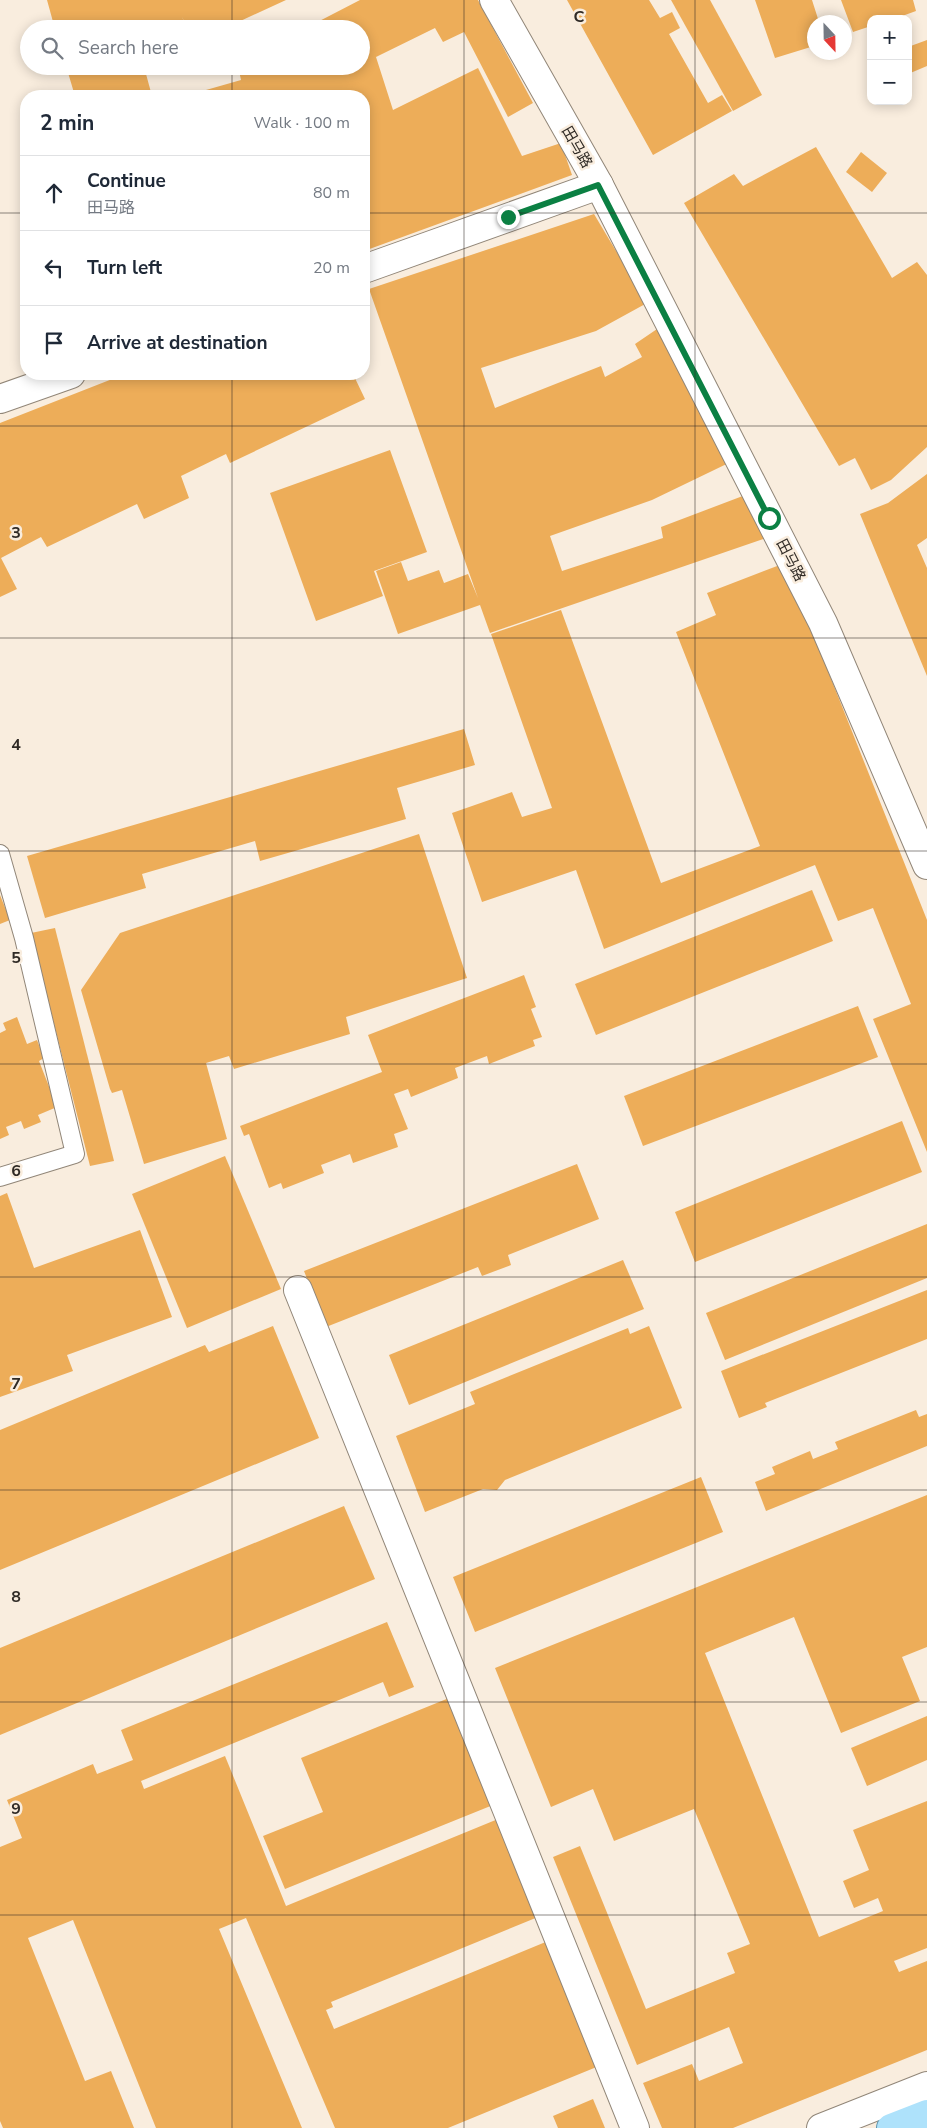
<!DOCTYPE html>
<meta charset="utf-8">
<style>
:root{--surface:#fff;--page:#f6f6f7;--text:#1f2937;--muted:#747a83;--line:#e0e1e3}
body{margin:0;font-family:"Nunito Sans","Noto Sans SC",sans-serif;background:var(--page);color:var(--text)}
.controls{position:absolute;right:15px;top:15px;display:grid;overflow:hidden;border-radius:10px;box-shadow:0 2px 12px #0003}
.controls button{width:45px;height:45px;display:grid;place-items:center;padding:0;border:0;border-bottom:1px solid var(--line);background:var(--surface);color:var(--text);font:25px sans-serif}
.compass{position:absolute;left:807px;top:15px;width:45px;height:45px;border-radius:50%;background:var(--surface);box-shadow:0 2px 12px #0003;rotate:158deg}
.stop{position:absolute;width:15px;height:15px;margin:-11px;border:4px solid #0b8043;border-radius:50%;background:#fff}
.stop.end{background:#0b8043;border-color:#fff;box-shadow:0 1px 5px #0008}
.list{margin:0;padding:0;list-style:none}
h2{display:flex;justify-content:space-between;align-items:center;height:65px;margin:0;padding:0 20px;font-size:21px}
h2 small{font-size:16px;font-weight:400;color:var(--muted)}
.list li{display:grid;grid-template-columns:32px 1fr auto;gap:15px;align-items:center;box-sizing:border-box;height:75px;padding:0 20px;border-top:1px solid var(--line)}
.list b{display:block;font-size:19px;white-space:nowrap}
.list p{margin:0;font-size:16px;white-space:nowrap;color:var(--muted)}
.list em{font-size:16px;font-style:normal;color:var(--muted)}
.icon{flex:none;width:28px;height:28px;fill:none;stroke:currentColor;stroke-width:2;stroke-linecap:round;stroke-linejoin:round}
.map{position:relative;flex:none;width:927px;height:2128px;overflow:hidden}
.search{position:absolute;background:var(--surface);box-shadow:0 2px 12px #0003;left:20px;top:20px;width:350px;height:55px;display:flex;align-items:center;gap:12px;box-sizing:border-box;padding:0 18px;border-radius:28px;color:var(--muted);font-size:19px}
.panel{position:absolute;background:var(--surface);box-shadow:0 2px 12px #0003;left:20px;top:90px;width:350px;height:290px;border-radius:20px}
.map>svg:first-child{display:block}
.building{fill:#edad59}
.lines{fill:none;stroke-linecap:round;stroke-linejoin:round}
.lane-casing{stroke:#918678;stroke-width:20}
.street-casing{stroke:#918678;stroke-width:30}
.secondary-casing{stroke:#918678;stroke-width:30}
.primary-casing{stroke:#5e95af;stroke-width:30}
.lane{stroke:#fff;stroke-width:18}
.street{stroke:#fff;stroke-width:28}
.secondary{stroke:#fff;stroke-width:28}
.primary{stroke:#aee2fb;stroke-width:28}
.route{stroke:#0b8043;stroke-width:6}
.grid{fill:none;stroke:#2f2a25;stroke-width:1;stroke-opacity:0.55}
.labels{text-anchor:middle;stroke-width:5;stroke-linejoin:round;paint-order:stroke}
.street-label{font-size:15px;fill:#2f2a25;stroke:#f9edde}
.grid-label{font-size:16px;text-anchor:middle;font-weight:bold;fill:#2f2a25;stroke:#f9edde;stroke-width:5;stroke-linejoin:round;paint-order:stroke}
</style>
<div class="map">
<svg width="927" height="2128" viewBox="0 0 927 2128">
<rect width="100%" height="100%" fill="#f9edde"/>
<!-- building -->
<g class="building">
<path d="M47 0H286L223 29H188L182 17 187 29H55Z"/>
<path d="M360 0H478L533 103 508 117 464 32 443 42 435 28 376 57 393 110 478 68 522 156 561 143 572 175 364 251V96H185L241 80 238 66H361V29H304Z"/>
<path d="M567 0H649L660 18 672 12 680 28 669 34 708 103 722 95 732 111 653 155Z"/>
<path d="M671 0H710L762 95 733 111Z"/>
<path d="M755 0H812L819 22H814V46L775 58Z"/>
<path d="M841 0H913L916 11 894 19H871V26L853 32Z"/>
<path d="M927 40V66L908 74V47Z"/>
<path d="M66 66H162V69L146 74 152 96H75Z"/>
<path d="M816 147 892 278 917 262 927 275V447L891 480 871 490 855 458 839 466 684 203 734 174 743 186Z"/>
<path d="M861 152 887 173 872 192 846 172Z"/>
<path d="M594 214 647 303 596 331 481 368 495 408 601 366 605 377 642 357 635 344 660 327 739 458 652 500 550 536 562 571 663 538 661 527 748 494 766 538 490 633 480 605 398 634 376 571 401 562 408 581 439 570 444 583 468 574 478 598 369 289Z"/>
<path d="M125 374H353L365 399 230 463 226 454 181 476 189 498 144 519 137 504 47 547 41 537 1 558 17 589 0 597V423Z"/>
<path d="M390 450 427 552 374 571 383 596 316 621 270 493Z"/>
<path d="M927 474V538L917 545 927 568V676L860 514 888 503Z"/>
<path d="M785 563 927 920V1152L873 1019 911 1004 873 908 838 921 815 865 604 949 576 870 482 902 452 813 512 792 522 817 552 808 491 634 561 610 661 883 760 846 676 632 716 615 707 593Z"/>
<path d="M464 729 475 765 397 788 406 819 260 861 255 841 142 874 146 888 45 918 27 856Z"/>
<path d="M419 834 467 978 346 1017 350 1034 234 1069 229 1056 206 1063 227 1139 144 1164 122 1090 112 1093 110 1089 81 990 120 933Z"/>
<path d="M812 890 833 941 596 1035 575 984Z"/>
<path d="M0 895 10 920 0 924Z"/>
<path d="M55 928 114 1161 90 1166 31 933Z"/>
<path d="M524 975 536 1007 531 1009 542 1037 533 1040 535 1046 489 1064 487 1056 455 1068 458 1078 411 1097 408 1089 394 1094 408 1129 394 1134 398 1147 353 1163 350 1154 321 1165 324 1173 283 1189 281 1183 269 1188 249 1134 244 1136 240 1126 382 1072 368 1035Z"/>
<path d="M858 1006 878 1057 643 1146 624 1096Z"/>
<path d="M17 1017 27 1044 37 1040 44 1058 39 1061 57 1107 38 1115 41 1122 24 1129 21 1121 6 1127 9 1135 0 1139V1033L6 1030 3 1023Z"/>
<path d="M902 1121 922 1172 695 1262 675 1212Z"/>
<path d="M225 1156 281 1289 187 1328 132 1194Z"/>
<path d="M577 1164 599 1219 508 1255 511 1265 482 1276 478 1267 326 1327 304 1271Z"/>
<path d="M7 1193 34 1268 140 1230 172 1317 67 1355 73 1371 0 1397V1196Z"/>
<path d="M927 1224V1278L725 1360 706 1313Z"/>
<path d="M623 1260 644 1309 409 1405 389 1355Z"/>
<path d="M927 1290V1339L765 1403 767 1407 739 1418 721 1371Z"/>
<path d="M273 1326 319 1438 0 1570V1430L205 1345 209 1352Z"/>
<path d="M649 1326 682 1408 505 1480 497 1490 483 1489 425 1512 396 1436 475 1404 470 1392 628 1328 630 1334Z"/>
<path d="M916 1410 919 1417 927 1414V1446L766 1511 755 1482 775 1474 772 1467 810 1451 813 1459 838 1449 835 1442Z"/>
<path d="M701 1477 723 1532 475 1632 453 1577Z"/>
<path d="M927 1495V1647L902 1657 920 1701 841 1733 794 1617 705 1653 819 1937 883 1911 878 1898 854 1908 843 1881 869 1870 853 1830 927 1801V1948L894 1961 899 1972 927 1961V2050L733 2128H662L643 2083 692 2064 699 2081 743 2063 729 2027 637 2065 553 1857 580 1846 646 2009 735 1973 727 1953 750 1944 694 1809 614 1841 593 1789 551 1807 495 1668Z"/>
<path d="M344 1506 375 1579 0 1735V1648Z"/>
<path d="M387 1622 414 1687 389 1697 383 1682 141 1781 144 1789 225 1756 286 1906 498 1819 538 1917 331 2002 333 2007 326 2010 334 2029 548 1941 599 2066 448 2128H335L246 1918 219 1929 302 2128H156L73 1920 28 1938 85 2081 111 2071 134 2128H3L0 2121V1847L22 1838 7 1800 93 1764 97 1774 133 1760 121 1730Z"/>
<path d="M449 1698 493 1805 285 1889 263 1836 323 1812 301 1758Z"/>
<path d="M927 1716V1760L867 1786 851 1748Z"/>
<path d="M593 2099 605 2128H558L553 2116Z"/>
</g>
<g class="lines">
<defs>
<path id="lane" d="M0 854 24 938 75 1154 0 1177"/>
<g id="street">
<path d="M364 269 599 185"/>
<path d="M0 399 71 374"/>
<path d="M298 1290 635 2128"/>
<path d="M821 2128 927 2086"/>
</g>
<path id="secondary" d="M494 0 599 185 823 623 927 865"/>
<path id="primary" d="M891 2128 927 2114"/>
</defs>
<!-- lane casing -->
<use href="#lane" class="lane-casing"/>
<!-- street casing -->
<use href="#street" class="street-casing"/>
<!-- secondary casing -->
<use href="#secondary" class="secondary-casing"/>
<!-- primary casing -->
<use href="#primary" class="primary-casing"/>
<!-- lane -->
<use href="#lane" class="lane"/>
<!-- street -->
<use href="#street" class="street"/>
<!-- secondary -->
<use href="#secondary" class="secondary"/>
<!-- primary -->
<use href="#primary" class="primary"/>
</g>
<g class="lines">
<!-- route -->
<path class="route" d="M508 217 598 185 769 518"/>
</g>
<!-- grid -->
<path class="grid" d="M232 0V29M464 0V2128M695 0V2128M232 66V96M0 213H26M364 213H927M232 374V2128M0 426H927M0 638H927M0 851H927M0 1064H927M0 1277H927M0 1490H927M0 1702H927M0 1915H927"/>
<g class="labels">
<!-- street labels -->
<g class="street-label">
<text transform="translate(577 147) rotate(60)" y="5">田马路</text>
<text transform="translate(791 560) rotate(63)" y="5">田马路</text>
</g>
</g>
<g class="grid-label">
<text x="579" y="22">C</text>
<text x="16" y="538">3</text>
<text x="16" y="750">4</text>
<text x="16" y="963">5</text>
<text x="16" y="1176">6</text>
<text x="16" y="1389">7</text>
<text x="16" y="1602">8</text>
<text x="16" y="1814">9</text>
</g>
</svg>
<div class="controls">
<button>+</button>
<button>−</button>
</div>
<svg class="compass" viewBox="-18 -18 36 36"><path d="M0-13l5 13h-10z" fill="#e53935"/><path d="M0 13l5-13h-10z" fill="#747a83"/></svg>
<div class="stop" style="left:769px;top:518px"></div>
<div class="stop end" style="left:508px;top:217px"></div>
<div class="search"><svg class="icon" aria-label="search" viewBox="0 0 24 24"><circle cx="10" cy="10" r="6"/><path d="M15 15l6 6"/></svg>Search here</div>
<section class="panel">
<h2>2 min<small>Walk · 100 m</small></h2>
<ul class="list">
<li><svg class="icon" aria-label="ahead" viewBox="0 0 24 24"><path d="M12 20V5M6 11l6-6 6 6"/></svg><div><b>Continue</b><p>田马路</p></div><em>80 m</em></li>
<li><svg class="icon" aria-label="left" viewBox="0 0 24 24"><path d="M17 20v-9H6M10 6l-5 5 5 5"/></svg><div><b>Turn left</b></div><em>20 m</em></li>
<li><svg class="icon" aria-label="arrive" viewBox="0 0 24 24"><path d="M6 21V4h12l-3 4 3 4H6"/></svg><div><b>Arrive at destination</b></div></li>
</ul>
</section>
</div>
